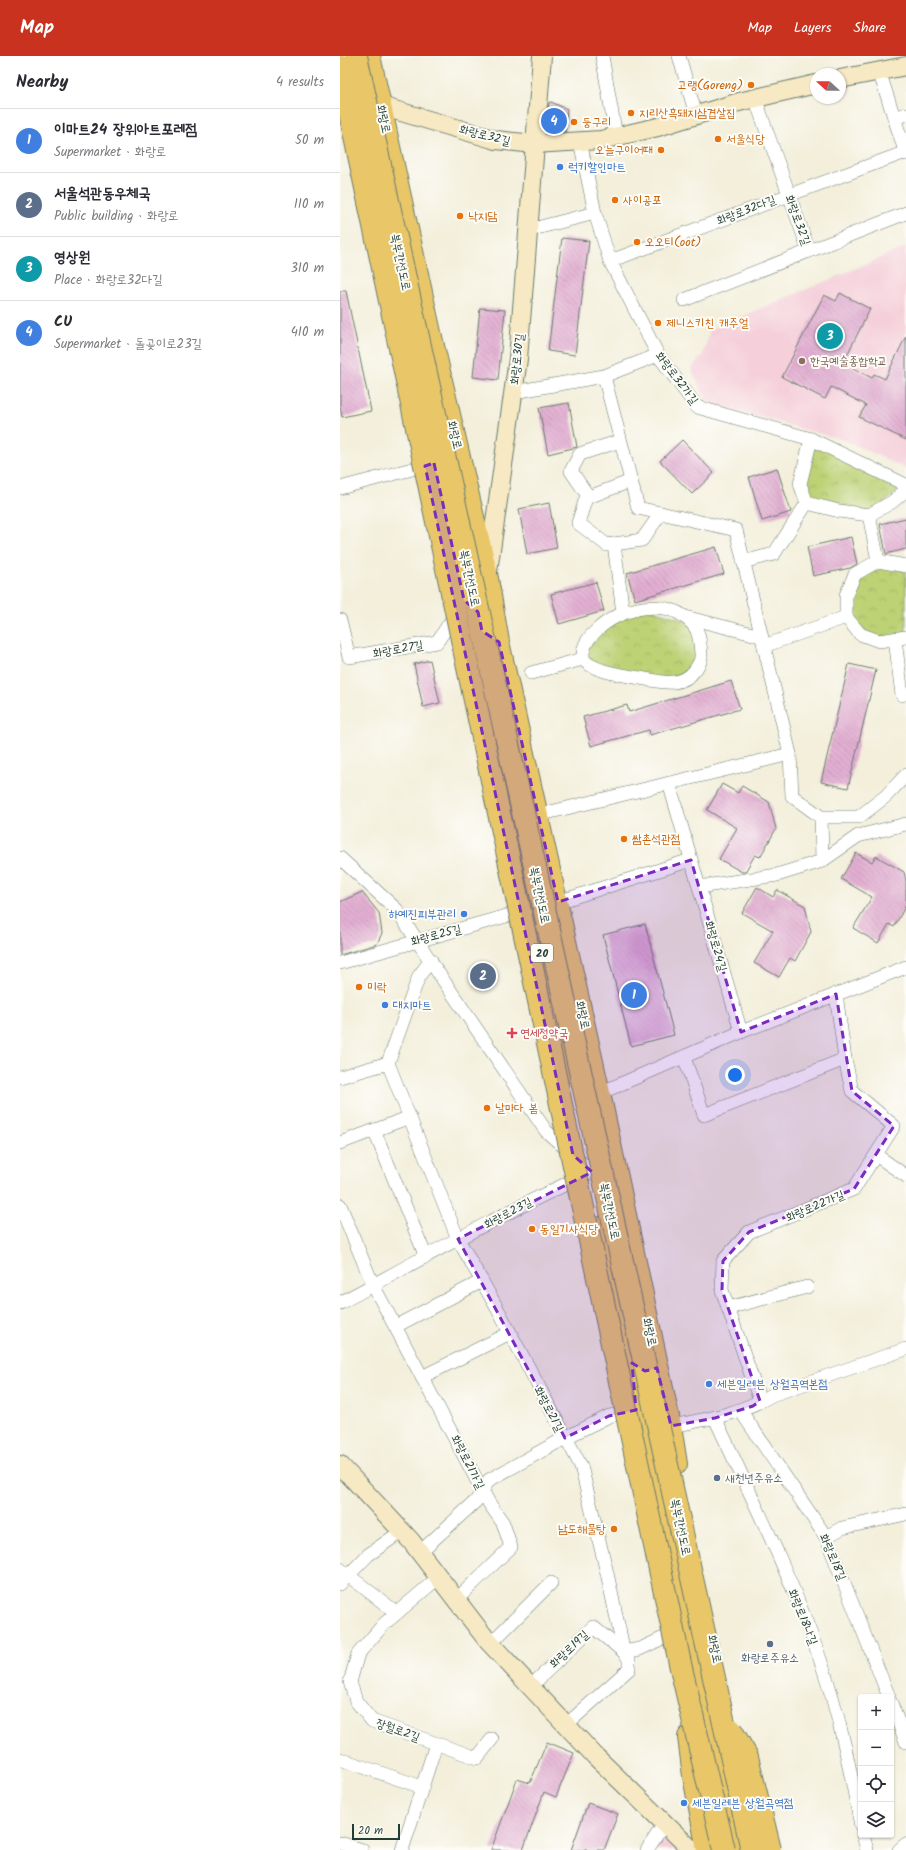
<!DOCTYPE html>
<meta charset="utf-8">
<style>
:root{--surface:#fff;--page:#f2f2f3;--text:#2b2b33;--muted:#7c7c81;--line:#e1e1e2;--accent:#c8321e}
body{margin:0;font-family:Kalam,"Poor Story",sans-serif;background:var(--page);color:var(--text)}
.controls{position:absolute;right:12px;bottom:12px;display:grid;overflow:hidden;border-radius:4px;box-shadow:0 1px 3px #0004}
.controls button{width:36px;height:36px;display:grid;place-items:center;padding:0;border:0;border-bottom:1px solid var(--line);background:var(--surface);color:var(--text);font:20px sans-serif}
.compass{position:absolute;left:470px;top:12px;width:36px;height:36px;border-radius:50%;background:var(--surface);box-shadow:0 1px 3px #0004;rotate:291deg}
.scale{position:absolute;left:12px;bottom:10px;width:48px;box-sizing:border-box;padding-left:4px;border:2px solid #1f3d34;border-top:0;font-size:11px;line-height:14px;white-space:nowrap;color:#1f3d34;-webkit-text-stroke:3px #fdfcf7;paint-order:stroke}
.you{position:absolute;left:395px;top:1019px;width:14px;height:14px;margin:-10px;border:3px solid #fff;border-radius:50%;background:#1a73e8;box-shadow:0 0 0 6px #1a73e833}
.badge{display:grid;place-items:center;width:26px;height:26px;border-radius:50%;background:var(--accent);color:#fff;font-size:13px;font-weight:700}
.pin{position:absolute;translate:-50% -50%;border:2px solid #fff;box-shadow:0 1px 4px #0006}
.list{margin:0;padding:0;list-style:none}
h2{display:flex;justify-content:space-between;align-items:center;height:52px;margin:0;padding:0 16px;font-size:17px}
h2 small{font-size:13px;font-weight:400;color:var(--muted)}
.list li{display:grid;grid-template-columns:26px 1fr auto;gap:12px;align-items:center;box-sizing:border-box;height:64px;padding:0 16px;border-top:1px solid var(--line)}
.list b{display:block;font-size:15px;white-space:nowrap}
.list p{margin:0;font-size:13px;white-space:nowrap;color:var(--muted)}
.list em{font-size:13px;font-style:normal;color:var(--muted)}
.icon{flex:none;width:22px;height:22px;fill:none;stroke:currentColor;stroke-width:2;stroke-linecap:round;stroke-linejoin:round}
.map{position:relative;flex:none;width:566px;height:1794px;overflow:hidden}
header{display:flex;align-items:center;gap:24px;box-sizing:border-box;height:56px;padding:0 20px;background:var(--accent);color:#fff}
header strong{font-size:19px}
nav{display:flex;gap:22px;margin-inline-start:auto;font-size:14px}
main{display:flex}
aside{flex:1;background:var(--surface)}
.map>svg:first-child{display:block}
.built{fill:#f5cfda}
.park{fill:url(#park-crowns);stroke:#6e8754}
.building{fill:url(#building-back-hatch)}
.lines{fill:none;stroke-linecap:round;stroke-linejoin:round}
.street-casing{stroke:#697b6e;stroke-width:14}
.secondary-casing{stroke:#697b6e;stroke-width:20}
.primary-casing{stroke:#697b6e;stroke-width:22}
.highway-casing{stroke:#697b6e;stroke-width:24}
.street{stroke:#fff;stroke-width:13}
.secondary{stroke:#f6e9c3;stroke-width:18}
.primary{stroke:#e9c769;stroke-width:20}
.highway{stroke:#e9c769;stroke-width:22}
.highway-bridge-casing{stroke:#697b6e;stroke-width:24;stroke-linecap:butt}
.highway-bridge{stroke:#e9c769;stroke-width:22}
.marked{fill:#7b2cbf;fill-opacity:0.2;stroke:#7b2cbf;stroke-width:3;stroke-dasharray:8 5;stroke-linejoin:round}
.food-dot{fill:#e8710a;stroke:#fdfcf7;stroke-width:1.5}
.shop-dot{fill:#3f7fe0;stroke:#fdfcf7;stroke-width:1.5}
.education-dot{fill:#8d6e63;stroke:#fdfcf7;stroke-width:1.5}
.health-dot{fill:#e0444e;stroke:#fdfcf7;stroke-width:1.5}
.service-dot{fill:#5c6f8a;stroke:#fdfcf7;stroke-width:1.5}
.labels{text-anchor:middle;stroke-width:4;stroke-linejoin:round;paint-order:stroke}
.shield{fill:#fdfcf7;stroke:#62766e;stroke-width:1}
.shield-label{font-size:11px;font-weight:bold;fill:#1f3d34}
.food-label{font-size:12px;fill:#c56008;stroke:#fdfcf7;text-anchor:start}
.street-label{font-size:12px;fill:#1f3d34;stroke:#fdfcf7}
.shop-label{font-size:12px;fill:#366cbe;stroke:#fdfcf7;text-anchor:start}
.education-label{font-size:12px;fill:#785e54;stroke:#fdfcf7;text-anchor:start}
.health-label{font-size:12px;fill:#be3a42;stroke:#fdfcf7;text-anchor:start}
.service-label{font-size:12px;fill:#4e5e75;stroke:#fdfcf7;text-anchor:start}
</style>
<header>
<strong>Map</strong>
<nav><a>Map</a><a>Layers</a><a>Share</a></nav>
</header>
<main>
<aside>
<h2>Nearby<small>4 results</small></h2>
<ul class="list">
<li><span class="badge" style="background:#3f7fe0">1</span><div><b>이마트24 장위아트포레점</b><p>Supermarket · 화랑로</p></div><em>50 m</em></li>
<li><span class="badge" style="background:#5c6f8a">2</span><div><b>서울석관동우체국</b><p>Public building · 화랑로</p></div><em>110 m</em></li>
<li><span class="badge" style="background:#0f9aa8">3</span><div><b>영상원</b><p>Place · 화랑로32다길</p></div><em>310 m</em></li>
<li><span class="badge" style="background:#3f7fe0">4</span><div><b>CU</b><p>Supermarket · 돌곶이로23길</p></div><em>410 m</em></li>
</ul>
</aside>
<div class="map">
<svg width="566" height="1794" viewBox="0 0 566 1794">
<defs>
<pattern id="park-crowns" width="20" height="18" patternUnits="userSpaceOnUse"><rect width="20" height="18" fill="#bdd174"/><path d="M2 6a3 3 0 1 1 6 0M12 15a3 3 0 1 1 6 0" fill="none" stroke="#a2b465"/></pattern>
<pattern id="building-back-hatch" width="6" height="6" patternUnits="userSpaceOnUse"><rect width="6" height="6" fill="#e2afd2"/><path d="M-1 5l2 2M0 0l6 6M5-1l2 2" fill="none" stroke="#c197b5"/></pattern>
</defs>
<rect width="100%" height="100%" fill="#fdfcf7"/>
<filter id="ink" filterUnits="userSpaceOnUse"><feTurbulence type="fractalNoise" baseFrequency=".025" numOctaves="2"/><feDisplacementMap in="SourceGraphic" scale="8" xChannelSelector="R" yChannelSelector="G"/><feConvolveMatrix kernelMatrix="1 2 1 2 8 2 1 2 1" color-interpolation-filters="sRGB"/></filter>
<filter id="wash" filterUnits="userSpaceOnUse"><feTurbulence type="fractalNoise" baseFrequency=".012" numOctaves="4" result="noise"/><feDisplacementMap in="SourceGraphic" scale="16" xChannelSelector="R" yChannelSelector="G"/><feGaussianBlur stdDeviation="0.9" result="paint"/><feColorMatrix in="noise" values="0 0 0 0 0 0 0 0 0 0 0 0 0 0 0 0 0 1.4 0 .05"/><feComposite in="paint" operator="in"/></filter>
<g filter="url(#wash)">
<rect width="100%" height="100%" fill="#f3efdb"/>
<!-- built -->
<g class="built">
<path d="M566 191V413L507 385 368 347 351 313 363 298 370 274Z"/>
<path d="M324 1768 352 1794H307Z"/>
</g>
<!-- park -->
<g class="park">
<path d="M471 383 566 429 529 459 467 447 460 428Z"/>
<path d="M538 505 566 510V581L539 585 506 561 515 518Z"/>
<path d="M307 552 350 566 361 594 350 621 305 623 267 615 243 598 264 567Z"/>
</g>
<g id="blocks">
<!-- building -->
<g class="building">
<path d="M211 46 227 53 225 76 206 77 209 47Z"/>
<path d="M222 182 249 185 235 299 208 295Z"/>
<path d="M0 235H6L31 355 2 361 0 350Z"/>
<path d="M500 237 530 253 503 307 532 322 534 318 545 323 566 280V384L519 361 526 349 491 331 485 343 442 321 484 239 496 245Z"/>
<path d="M140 252 165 254 158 324 133 321Z"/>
<path d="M229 347 237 391 208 398 199 352Z"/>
<path d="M342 384 374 417 352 438 320 405Z"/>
<path d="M437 412 451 456 422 465 409 421Z"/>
<path d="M209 447 217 492 187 498 179 453Z"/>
<path d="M566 462V493L546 498 540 468Z"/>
<path d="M511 481 517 508 510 512 473 520 467 491Z"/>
<path d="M376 491 384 518 295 544 287 517Z"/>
<path d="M256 526 264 555 219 568 211 538Z"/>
<path d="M90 604 100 647 83 651 74 608Z"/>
<path d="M509 608 536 614 508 732 481 726Z"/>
<path d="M391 625 400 653 310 679 309 674 251 690 243 661 287 649 289 656Z"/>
<path d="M382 728 398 737 402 730 429 746 436 773 420 801 415 799 405 816H402L379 803 397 772 367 754Z"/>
<path d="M516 797 532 806 536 800 564 816 566 825V849L554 871 549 868 538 887 513 872 532 841 501 823Z"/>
<path d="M417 831 433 841 437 834 465 850 471 876 455 905 450 902 439 921 414 907 433 875 402 857Z"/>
<path d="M22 836 39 857 42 877 37 888 0 899V846Z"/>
<path d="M305 868 334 979 291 990 263 879Z"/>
<path d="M207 1686 234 1697 216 1741 204 1736 183 1794H151L177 1723 190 1727Z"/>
<path d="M248 1747 278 1758 264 1794H231Z"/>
</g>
</g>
</g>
<g filter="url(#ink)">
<use href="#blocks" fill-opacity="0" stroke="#697b6e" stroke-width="1"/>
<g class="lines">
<defs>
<g id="street">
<path d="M262 0 276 80"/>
<path d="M339 0 356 59"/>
<path d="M539 15 566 98"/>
<path d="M415 42 469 195"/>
<path d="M554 62 566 58"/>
<path d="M240 85 255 157 270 205 318 299 357 351 471 383 566 429"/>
<path d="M189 174 255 157"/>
<path d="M270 205 566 96"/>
<path d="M344 244 566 157"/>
<path d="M264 320 298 452 396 474 450 698"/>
<path d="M174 336 264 320 318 299"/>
<path d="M291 425 246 442 238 467 267 489 302 484 321 457"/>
<path d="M0 432 91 408"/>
<path d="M248 440 231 415 240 398 280 385"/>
<path d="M467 447 460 428 471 383"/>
<path d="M529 459 552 446 566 434"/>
<path d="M274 488 283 557"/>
<path d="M403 506 434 498 467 447 499 455 529 459 538 505"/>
<path d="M566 510 538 505 515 518 506 539V561L520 578 539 585 566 581"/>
<path d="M345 561 421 580"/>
<path d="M0 564 9 601 97 586 118 554"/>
<path d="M555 583 562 639"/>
<path d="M424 590 506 561"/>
<path d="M191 617 243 603C242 592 247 583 255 576 279 551 330 538 355 571 360 578 360 589 361 597 362 604 359 608 355 614 341 633 319 625 300 622 284 619 253 616 243 603"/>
<path d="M329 727 401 976"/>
<path d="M198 759 450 698 452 740 481 761H519L546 740 566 719"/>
<path d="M481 761 482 805 518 780 566 768"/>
<path d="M0 802 57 854 99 918 206 1075 252 1116C166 1155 83 1202 0 1247"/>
<path d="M359 831 437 819 482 805"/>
<path d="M218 846 351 804"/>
<path d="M91 904 79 920 48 1007 118 1183 157 1252 241 1410 267 1517 284 1596"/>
<path d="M0 907 187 854"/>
<path d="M344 1001 364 1059 505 1003"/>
<path d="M0 1021 48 1007"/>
<path d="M260 1037 401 976 566 911"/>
<path d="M34 1074 86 1201"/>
<path d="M0 1087 70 1061"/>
<path d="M536 1099 566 1120"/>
<path d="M0 1149 33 1229 149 1447 163 1467 171 1491 116 1544"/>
<path d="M388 1252 467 1231"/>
<path d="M56 1270 142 1225"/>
<path d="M82 1321 170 1277"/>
<path d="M420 1345 382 1234 383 1205 409 1176 514 1133 554 1070 512 1035 505 1003 496 938"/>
<path d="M400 1354 486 1481 549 1641"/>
<path d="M375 1362C411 1440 450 1518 479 1600 499 1656 510 1713 521 1770"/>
<path d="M331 1370C368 1363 399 1358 432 1339L566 1293"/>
<path d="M486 1481 502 1472 566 1458"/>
<path d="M80 1496 136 1445 149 1424 225 1382 269 1360 292 1355"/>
<path d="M0 1513 57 1557"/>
<path d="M99 1521 44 1568 18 1598 10 1626 16 1645 32 1665 137 1702 152 1683"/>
<path d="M0 1528 28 1499 62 1475"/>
<path d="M150 1588 211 1527"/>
<path d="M284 1596 300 1593 340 1574"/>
<path d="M190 1631 253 1571 284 1596 289 1603V1613L226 1669"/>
<path d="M551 1647 566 1686"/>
<path d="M0 1703 82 1731"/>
<path d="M523 1779 527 1794"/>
<path d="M0 1787 22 1794"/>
<path d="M62 1794 96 1688"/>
<path d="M307 1794 324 1768"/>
<path d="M559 1794 566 1788"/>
</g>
<g id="secondary">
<path d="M500 23 566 10"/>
<path d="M41 50 156 84 194 88 261 84 318 71 399 46 476 28"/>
<path d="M148 515 178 303 202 0"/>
<path d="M0 1409 71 1485 147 1584 255 1700 352 1794"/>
</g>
<g id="primary">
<path d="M30 0 91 277 147 517 159 586 260 1037 331 1370 337 1408"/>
<path d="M140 613 229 1016"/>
<path d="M263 1170 292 1307 296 1354 306 1391 397 1794"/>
</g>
<path id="highway" d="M349 1681 354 1720 368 1794"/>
</defs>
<!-- street casing -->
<use href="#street" class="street-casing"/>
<!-- secondary casing -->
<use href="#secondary" class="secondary-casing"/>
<!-- primary casing -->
<use href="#primary" class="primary-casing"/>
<!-- highway casing -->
<use href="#highway" class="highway-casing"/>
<!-- street -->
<use href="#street" class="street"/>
<!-- secondary -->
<use href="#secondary" class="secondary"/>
<!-- primary -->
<use href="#primary" class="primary"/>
<!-- highway -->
<use href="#highway" class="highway"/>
<defs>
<g id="highway-bridge">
<path d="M16 0 412 1794"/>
<path d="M0 10 341 1612 384 1794"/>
<path d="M391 1674 407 1701 430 1794"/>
</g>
</defs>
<!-- highway-bridge casing -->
<use href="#highway-bridge" class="highway-bridge-casing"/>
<!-- highway-bridge -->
<use href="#highway-bridge" class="highway-bridge"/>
</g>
</g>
<!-- marked area -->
<path class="marked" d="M94 407 124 544 138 556 142 575 159 586 218 846 351 804 401 976 496 938 512 1035 554 1070 514 1133 409 1176 383 1205 382 1234 420 1345 413 1350 375 1362 331 1370 317 1312 305 1315 292 1307 296 1354 269 1360 225 1382 118 1183 252 1116 233 1099 85 410Z"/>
<!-- markers -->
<g class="food-dot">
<circle cx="411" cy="29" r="4"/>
<circle cx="291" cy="57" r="4"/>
<circle cx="234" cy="66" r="4"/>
<circle cx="378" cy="83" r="4"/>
<circle cx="321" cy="94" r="4"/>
<circle cx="275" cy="144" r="4"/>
<circle cx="120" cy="160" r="4"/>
<circle cx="297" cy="186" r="4"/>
<circle cx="318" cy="267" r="4"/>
<circle cx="284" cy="783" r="4"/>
<circle cx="19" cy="931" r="4"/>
<circle cx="147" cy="1052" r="4"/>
<circle cx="192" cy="1173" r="4"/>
<circle cx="274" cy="1473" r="4"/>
</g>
<g class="shop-dot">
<circle cx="220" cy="111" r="4"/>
<circle cx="124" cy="858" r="4"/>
<circle cx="45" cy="949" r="4"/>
<circle cx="369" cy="1328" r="4"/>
<circle cx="344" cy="1747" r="4"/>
</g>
<circle class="education-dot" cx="462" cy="305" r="4"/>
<path class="health-dot" d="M170 971h4v4h4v4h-4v4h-4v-4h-4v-4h4z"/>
<g class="service-dot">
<circle cx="377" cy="1422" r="4"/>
<circle cx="430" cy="1588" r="4"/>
</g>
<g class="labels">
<!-- shield labels -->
<rect class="shield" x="191" y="888" width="22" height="18" rx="3"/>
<g class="shield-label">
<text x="202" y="901">20</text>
</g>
<!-- food labels -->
<g class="food-label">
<text x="403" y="33" text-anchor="end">고랭(Goreng)</text>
<text x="299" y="61">지리산흑돼지삼겹살집</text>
<text x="242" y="70">둥구리</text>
<text x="386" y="87">서울식당</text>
<text x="313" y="98" text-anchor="end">오늘구이어때</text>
<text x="283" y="148">사이공포</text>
<text x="128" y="164">낙지담</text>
<text x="305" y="190">오오티(oot)</text>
<text x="326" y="271">제니스키친 캐주얼</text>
<text x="292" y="787">쌈촌석관점</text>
<text x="27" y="935">미락</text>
<text x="155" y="1056">날마다 봄</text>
<text x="200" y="1177">동일기사식당</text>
<text x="266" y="1477" text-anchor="end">남도해물탕</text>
</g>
<!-- street labels -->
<g class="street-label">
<text transform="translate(44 63) rotate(78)" y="4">화랑로</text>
<text transform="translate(145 79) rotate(14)" y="4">화랑로32길</text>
<text transform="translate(406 154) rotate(-21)" y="4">화랑로32다길</text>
<text transform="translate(458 164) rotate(70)" y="4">화랑로32길</text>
<text transform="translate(61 206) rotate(78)" y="4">북부간선도로</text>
<text transform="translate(177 303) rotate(-84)" y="4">화랑로30길</text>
<text transform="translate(337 322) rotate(53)" y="4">화랑로32가길</text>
<text transform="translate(115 379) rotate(77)" y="4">화랑로</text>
<text transform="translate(130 522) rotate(78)" y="4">북부간선도로</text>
<text transform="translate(58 593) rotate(-10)" y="4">화랑로27길</text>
<text transform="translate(200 839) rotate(78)" y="4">북부간선도로</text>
<text transform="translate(96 879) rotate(-15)" y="4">화랑로25길</text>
<text transform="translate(376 890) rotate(74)" y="4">화랑로24길</text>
<text transform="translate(243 959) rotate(78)" y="4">화랑로</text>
<text transform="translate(475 1150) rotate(-23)" y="4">화랑로22가길</text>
<text transform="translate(270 1155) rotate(78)" y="4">북부간선도로</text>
<text transform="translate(168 1157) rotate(-28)" y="4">화랑로23길</text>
<text transform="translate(310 1276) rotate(78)" y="4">화랑로</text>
<text transform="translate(209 1353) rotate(62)" y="4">화랑로21길</text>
<text transform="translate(128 1406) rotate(63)" y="4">화랑로21가길</text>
<text transform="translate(341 1471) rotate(78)" y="4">북부간선도로</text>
<text transform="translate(493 1501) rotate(67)" y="4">화랑로18길</text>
<text transform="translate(463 1561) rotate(68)" y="4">화랑로18나길</text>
<text transform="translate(229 1593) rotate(-43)" y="4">화랑로19길</text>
<text transform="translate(375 1593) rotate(78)" y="4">화랑로</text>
<text transform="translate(58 1674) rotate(20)" y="4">장월로2길</text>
</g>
<!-- shop labels -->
<g class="shop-label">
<text x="228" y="115">럭키할인마트</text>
<text x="116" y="862" text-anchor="end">하예진피부관리</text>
<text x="53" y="953">대지마트</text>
<text x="377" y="1332">세븐일레븐 상월곡역본점</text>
<text x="352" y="1751">세븐일레븐 상월곡역점</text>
</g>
<!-- education labels -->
<g class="education-label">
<text x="470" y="309">한국예술종합학교</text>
</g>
<!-- health labels -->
<g class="health-label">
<text x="180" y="981">연세정약국</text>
</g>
<!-- service labels -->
<g class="service-label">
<text x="385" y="1426">새천년주유소</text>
<text x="430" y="1606" text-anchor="middle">화랑로주유소</text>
</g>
</g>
</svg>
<div class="controls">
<button>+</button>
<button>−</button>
<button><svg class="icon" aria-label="locate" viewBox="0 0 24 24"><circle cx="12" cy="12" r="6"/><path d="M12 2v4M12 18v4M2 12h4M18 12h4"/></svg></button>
<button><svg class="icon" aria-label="layers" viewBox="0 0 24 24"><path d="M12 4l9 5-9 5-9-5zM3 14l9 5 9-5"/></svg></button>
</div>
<svg class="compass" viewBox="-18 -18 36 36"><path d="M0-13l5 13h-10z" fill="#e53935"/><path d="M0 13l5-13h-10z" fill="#7c7c81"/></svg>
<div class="scale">20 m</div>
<div class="you"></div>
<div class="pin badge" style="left:294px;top:939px;background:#3f7fe0">1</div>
<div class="pin badge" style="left:143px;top:920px;background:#5c6f8a">2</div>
<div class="pin badge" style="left:490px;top:280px;background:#0f9aa8">3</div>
<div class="pin badge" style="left:214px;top:65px;background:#3f7fe0">4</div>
</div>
</main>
